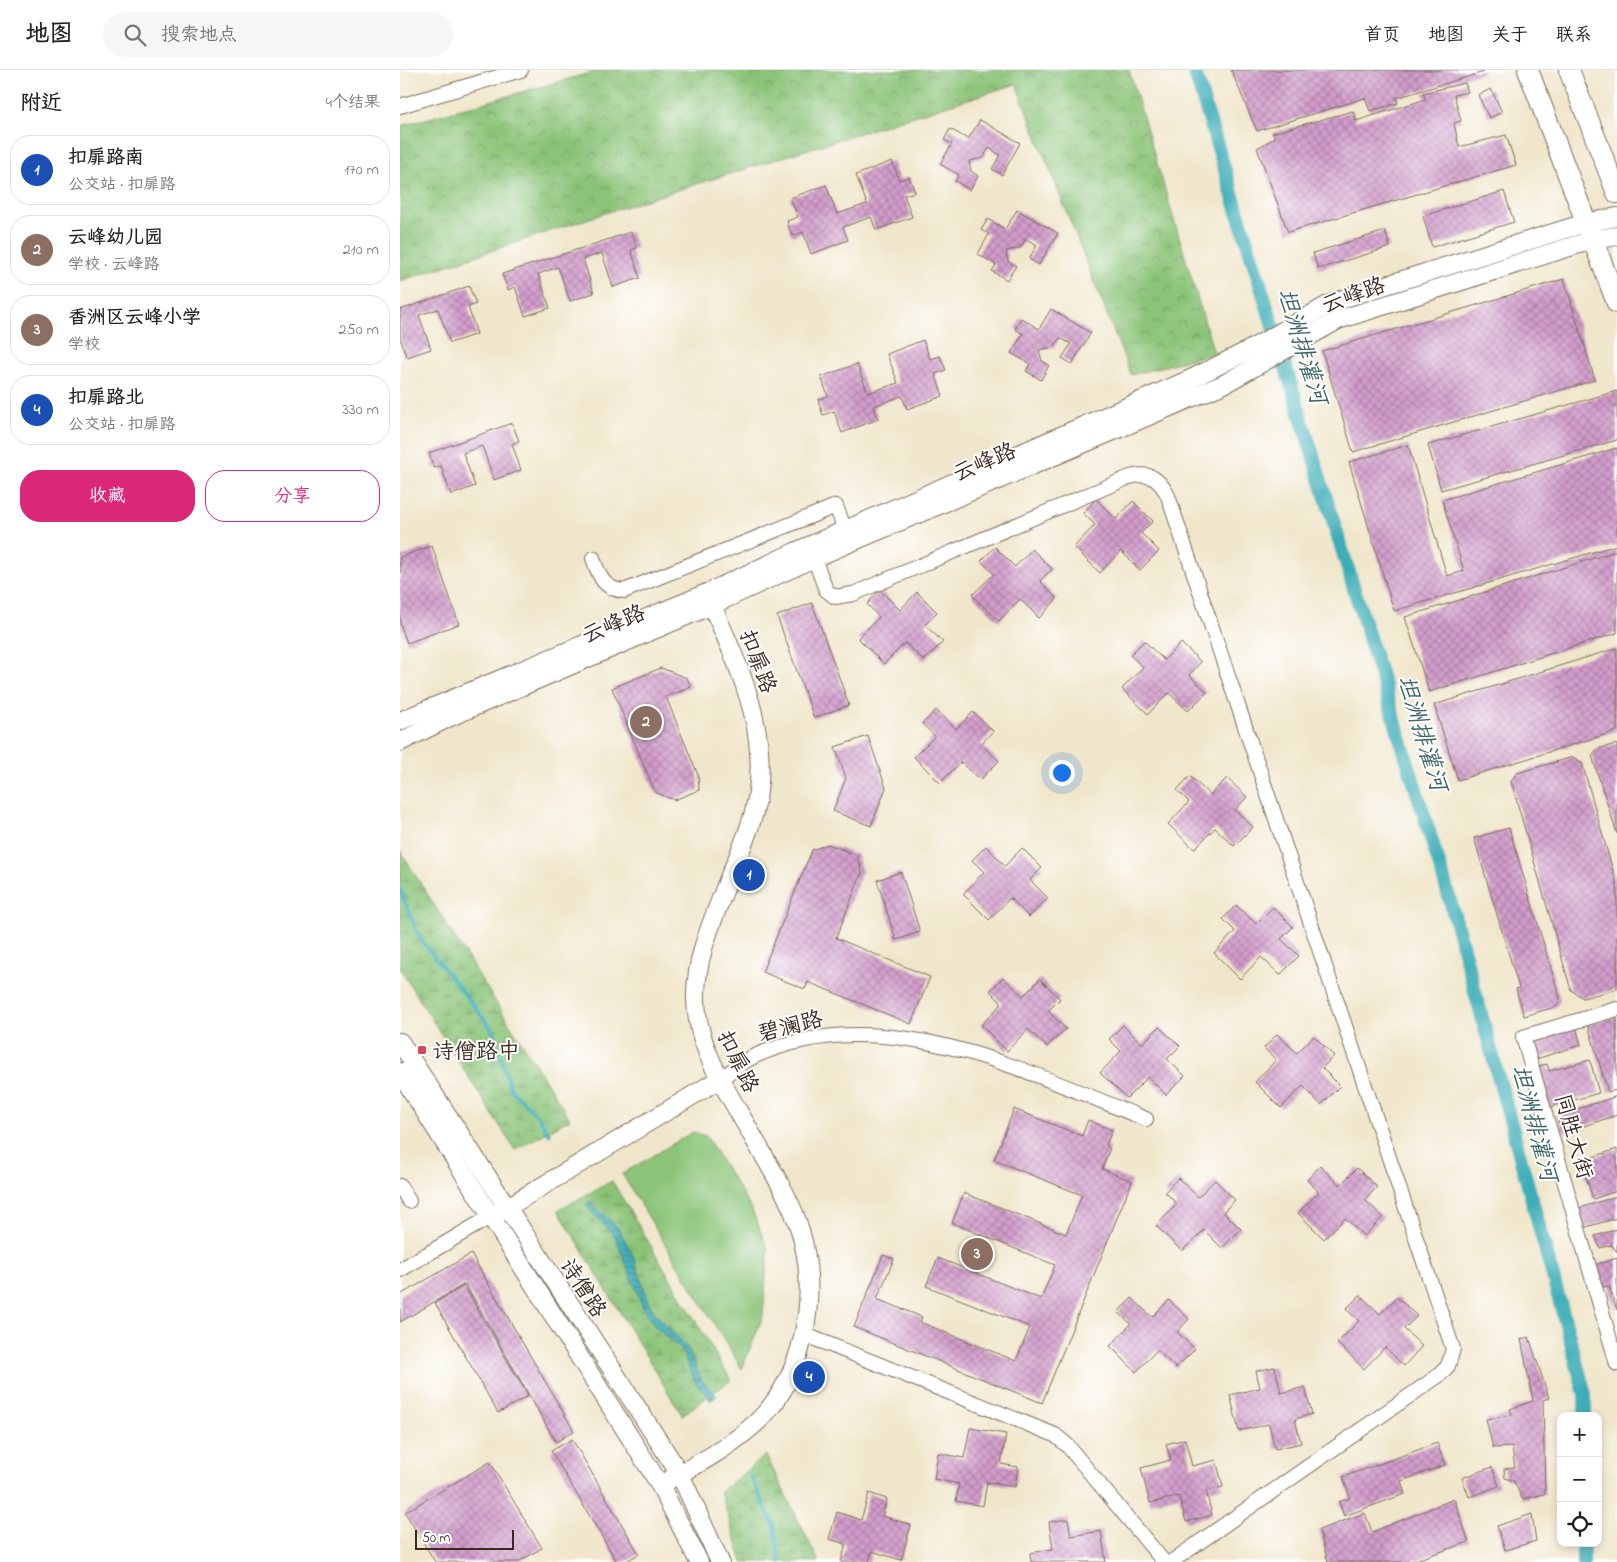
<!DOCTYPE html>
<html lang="zh">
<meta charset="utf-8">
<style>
:root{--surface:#fff;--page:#f6f6f6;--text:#222;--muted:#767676;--line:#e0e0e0;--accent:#db2777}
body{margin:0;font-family:"Indie Flower","LXGW WenKai TC",sans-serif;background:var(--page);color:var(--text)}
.controls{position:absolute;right:15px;bottom:15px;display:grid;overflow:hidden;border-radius:10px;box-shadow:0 2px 8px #0003}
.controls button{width:45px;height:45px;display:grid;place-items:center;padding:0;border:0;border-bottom:1px solid var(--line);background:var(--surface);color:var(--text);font:25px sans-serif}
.scale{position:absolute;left:15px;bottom:12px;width:99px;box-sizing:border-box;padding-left:5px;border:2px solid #3b2a1e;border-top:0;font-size:14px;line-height:18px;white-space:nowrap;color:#3b2a1e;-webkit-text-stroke:4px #fff;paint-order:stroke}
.you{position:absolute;left:661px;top:702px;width:18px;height:18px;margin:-12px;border:4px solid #fff;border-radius:50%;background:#1a73e8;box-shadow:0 0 0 8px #1a73e833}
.badge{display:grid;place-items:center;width:32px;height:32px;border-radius:50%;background:var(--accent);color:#fff;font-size:16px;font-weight:700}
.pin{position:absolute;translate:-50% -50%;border:2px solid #fff;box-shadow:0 1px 5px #0006}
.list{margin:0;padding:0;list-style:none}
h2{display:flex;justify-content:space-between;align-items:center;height:65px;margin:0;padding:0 20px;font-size:21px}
h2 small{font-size:16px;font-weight:400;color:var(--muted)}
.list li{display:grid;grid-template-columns:32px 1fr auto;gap:15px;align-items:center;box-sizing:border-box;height:70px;margin:0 10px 10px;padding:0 10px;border:1px solid var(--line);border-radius:20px}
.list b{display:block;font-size:19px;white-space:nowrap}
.list p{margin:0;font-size:16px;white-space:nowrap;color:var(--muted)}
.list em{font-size:16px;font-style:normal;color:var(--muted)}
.actions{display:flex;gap:10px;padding:15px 20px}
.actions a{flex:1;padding:11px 0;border:1px solid var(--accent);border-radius:20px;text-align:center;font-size:18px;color:var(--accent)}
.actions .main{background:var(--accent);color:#fff}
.icon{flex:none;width:28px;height:28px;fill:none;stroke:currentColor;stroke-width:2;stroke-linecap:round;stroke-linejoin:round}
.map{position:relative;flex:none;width:1217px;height:1492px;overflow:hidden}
header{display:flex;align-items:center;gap:30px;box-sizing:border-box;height:70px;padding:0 25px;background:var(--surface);border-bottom:1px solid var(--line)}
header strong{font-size:24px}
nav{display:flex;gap:28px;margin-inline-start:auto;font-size:18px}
.search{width:350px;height:45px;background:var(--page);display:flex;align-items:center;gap:12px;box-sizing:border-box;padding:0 18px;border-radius:28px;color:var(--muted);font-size:19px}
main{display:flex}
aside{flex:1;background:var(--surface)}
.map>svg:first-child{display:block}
.green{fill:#8bc478;stroke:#63774b}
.wetland{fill:url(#wetland-marsh);stroke:#63774b}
.park{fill:url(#park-crowns);stroke:#63774b}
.water{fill:url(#water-rules);stroke:#3c6c6a}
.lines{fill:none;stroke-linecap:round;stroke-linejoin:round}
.stream{stroke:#3cadb7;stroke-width:4}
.canal{stroke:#3cadb7;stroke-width:14}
.building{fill:url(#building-cross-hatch)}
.minor-casing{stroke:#7a6c5b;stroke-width:16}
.tertiary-casing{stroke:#7a6c5b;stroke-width:20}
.secondary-casing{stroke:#7a6c5b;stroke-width:22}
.minor{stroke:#fff;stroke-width:14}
.tertiary{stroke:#fff;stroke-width:18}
.secondary{stroke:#fff;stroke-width:20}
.poi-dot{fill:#d1495b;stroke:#fff;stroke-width:2}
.labels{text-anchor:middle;stroke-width:4;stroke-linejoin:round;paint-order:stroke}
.street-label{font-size:22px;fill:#3b2a1e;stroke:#fff}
.poi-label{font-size:22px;fill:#3b2a1e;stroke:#fff;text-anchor:start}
.water-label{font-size:24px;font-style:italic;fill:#3b6563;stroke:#fff}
</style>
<header>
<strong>地图</strong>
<div class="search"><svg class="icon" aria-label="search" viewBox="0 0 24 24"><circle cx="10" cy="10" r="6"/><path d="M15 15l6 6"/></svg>搜索地点</div>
<nav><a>首页</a><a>地图</a><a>关于</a><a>联系</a></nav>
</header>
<main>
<aside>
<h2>附近<small>4个结果</small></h2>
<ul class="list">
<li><span class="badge" style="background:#1a4fb4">1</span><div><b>扣扉路南</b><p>公交站 · 扣扉路</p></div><em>170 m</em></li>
<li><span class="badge" style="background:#8d6e63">2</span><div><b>云峰幼儿园</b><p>学校 · 云峰路</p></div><em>210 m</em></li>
<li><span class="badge" style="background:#8d6e63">3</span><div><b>香洲区云峰小学</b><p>学校</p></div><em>250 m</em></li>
<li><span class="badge" style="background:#1a4fb4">4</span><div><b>扣扉路北</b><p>公交站 · 扣扉路</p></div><em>330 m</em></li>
</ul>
<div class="actions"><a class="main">收藏</a><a>分享</a></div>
</aside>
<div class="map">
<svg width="1217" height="1492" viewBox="0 0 1217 1492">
<defs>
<pattern id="wetland-marsh" width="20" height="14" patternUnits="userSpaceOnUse" patternTransform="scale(1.25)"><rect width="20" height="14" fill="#8bc478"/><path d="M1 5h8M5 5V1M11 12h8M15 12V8" fill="none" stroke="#739f62"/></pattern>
<pattern id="park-crowns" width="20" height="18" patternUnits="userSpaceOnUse" patternTransform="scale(1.25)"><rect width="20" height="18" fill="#8bc478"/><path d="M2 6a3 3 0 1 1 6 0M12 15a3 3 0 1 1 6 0" fill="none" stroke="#739f62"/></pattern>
<pattern id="water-rules" width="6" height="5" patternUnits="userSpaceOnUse" patternTransform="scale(1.25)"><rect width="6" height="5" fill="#3cadb7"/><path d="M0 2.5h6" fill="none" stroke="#348d94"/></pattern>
<pattern id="building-cross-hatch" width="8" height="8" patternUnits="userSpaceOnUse" patternTransform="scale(1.25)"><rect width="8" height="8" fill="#d29dcc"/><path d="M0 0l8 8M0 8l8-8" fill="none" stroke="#ac80a5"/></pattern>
</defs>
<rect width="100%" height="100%" fill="#fff"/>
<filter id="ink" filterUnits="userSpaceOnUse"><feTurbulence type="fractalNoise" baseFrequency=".02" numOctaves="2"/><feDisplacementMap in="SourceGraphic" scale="10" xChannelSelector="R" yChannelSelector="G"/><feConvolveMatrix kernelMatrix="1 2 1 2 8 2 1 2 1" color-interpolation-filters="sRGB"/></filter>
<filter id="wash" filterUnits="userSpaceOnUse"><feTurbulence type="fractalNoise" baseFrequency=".0096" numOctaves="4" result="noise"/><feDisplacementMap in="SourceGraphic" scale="20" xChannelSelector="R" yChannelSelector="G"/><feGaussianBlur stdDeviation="1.12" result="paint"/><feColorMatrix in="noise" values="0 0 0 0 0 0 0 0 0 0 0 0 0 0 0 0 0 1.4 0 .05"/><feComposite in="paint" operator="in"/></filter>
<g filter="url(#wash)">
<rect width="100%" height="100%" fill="#f0e6cb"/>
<!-- green -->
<path class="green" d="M293 1062 306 1066 351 1138 368 1179 363 1246 342 1299 222 1104Z"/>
<!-- wetland -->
<g class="wetland">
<path d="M0 781 170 1049 115 1080 0 899Z"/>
<path d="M212 1111 331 1310 282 1345 158 1140Z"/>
<path d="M366 1385 419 1492H343L320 1422Z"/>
</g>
<!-- park -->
<path class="park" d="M201 0H729L814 283 731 305 616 14 211 141 0 211V56Z"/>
<!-- water -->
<path class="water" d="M191 1131 194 1136 218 1158 233 1185 249 1233 256 1245 288 1278 301 1309 317 1325 310 1331 308 1325 296 1314 282 1280 256 1258 244 1240 215 1166 186 1136V1134Z"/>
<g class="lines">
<!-- stream -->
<g class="stream">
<path d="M0 819 19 867 92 959 111 1020 139 1047 149 1064"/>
<path d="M350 1406 374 1455 380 1492"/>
</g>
<!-- canal -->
<g class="canal">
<path d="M794 0 1048 823 1185 1324V1346"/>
<path d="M1183 1492V1473"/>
</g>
</g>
<g id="blocks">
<!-- building -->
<g class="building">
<path d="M831 0H1083L1084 2 996 28 998 33 970 41 965 28 857 61Z"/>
<path d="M1065 13 1068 22 1054 25 1061 51 1054 53 1059 77 1106 65 1116 95 888 162 857 78 875 68 872 63 953 41 956 51 1026 29 1023 23Z"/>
<path d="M1091 19 1102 42 1089 48 1078 25Z"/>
<path d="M580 50 620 73 602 105 592 99 600 85 589 78 583 88 569 91 571 101 578 106 570 120 555 111 559 105 540 94 552 74 544 70 550 59 568 69Z"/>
<path d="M492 91 499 110 509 107 515 122 504 125 512 147 476 160 471 147 443 157 448 170 411 184 403 162 392 166 387 151 398 147 390 128 426 115 437 144 467 134 456 105Z"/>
<path d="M1104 121 1114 152 1032 177 1023 146Z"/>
<path d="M617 140 658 163 639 195 629 189 637 175 626 169 620 178 606 181 608 192 616 196 607 210 592 201 596 195 578 184 589 164 581 160 588 149 605 159Z"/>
<path d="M985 161 990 177 918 199 913 183Z"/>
<path d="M231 162 237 178 231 180 240 208 213 217 202 183 183 189 194 223 170 231 158 197 138 204 150 238 125 246 115 217 108 220 102 204Z"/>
<path d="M1164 209 1195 310 953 382 922 281Z"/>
<path d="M69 216 76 234 68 237 77 264 50 273 38 239 19 245 31 279 7 287 0 268V240Z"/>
<path d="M651 239 691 263 672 294 662 288 671 274 660 268 654 277 639 280 642 291 649 295 641 310 626 301 630 294 611 283 623 264 615 259 621 248 639 259Z"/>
<path d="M523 270 530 289 540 286 546 300 535 304 543 326 507 339 502 326 474 336 478 349 442 363 434 341 423 345 418 330 428 326 421 307 457 294 468 323 498 313 487 284Z"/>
<path d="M1217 321V370L1041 420 1028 375Z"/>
<path d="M112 353 119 371 112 374 121 400 94 410 82 376 63 383 75 416 51 425 41 396 34 398 29 383Z"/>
<path d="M1008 375 1047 506 1064 501 1042 430 1217 378V475L994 541 949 392Z"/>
<path d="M696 429 716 449 733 431 753 451 741 463 759 481 740 500 721 481 700 503 674 477 695 455 683 443Z"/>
<path d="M32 476 59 554 7 573 0 553V487Z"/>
<path d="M595 477 615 497 632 479 652 499 640 511 657 529 639 548 620 529 599 551 572 525 594 504 581 491Z"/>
<path d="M1217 481V563L1029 622 1005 547Z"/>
<path d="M480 520 500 540 517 522 537 542 525 555 543 572 524 591 505 573 484 594 458 568 479 547 467 534Z"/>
<path d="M412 533 449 635 414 648 377 546Z"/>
<path d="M744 571 764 590 781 573 801 592 789 605 807 622 788 641 769 623 748 644 722 619 743 597 730 585Z"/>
<path d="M1217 578V661L1058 710 1034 635Z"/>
<path d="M261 598 287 608 291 617 266 627 298 705 299 720 274 730 255 722 212 618Z"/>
<path d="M536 640 556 659 573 642 593 661 581 674 599 691 580 710 561 692 540 713 514 687 535 666 522 654Z"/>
<path d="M468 666 486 718 471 756 433 741 446 708 435 677Z"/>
<path d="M1217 674V764L1192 686 1197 679Z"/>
<path d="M1173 687 1182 693 1217 815V919L1183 928 1171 920 1111 711 1117 703Z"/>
<path d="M790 706 810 725 827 708 847 727 835 740 853 757 834 776 815 758 794 779 768 754 789 732 777 720Z"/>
<path d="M1109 758 1160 928 1159 933 1155 937 1124 946 1116 919 1119 918 1074 768Z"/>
<path d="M428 774 457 785 462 802 436 868 530 907 511 954 408 912 405 919 362 902 412 780Z"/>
<path d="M586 776 605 796 622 778 642 798 630 810 648 828 629 847 610 828 589 850 563 824 584 802 572 790Z"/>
<path d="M501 802 520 862 496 870 477 810Z"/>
<path d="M836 835 856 854 873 837 893 857 881 869 899 886 880 905 861 887 840 909 814 883 835 861 823 849Z"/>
<path d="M603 907 623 926 640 909 660 929 648 941 666 959 647 977 628 959 607 981 581 955 602 933 590 921Z"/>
<path d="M1217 946V1020L1208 1022 1188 955Z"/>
<path d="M723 955 742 974 759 957 780 976 767 989 785 1006 766 1025 748 1007 727 1028 700 1003 721 981 709 969Z"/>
<path d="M1176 957 1181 975 1136 989 1130 971Z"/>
<path d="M877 964 897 983 914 966 934 986 922 998 940 1016 921 1035 903 1016 881 1038 855 1012 876 990 864 978Z"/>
<path d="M1190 990 1199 1023 1146 1038 1135 997 1147 994 1149 1001Z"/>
<path d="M1217 1026V1045L1163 1063 1157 1046Z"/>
<path d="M614 1039 682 1066 688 1050 712 1060 706 1076 710 1078 702 1099 732 1111 642 1333 454 1257 483 1185 494 1189 477 1229 522 1247 520 1252 616 1291 630 1257 526 1216 538 1188 641 1229 655 1195 552 1153 564 1123 666 1164 682 1125 594 1090Z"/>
<path d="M1217 1079V1121L1193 1129 1181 1091Z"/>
<path d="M920 1096 940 1115 957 1098 977 1117 965 1130 983 1147 964 1166 945 1148 924 1169 898 1143 919 1122 907 1110Z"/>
<path d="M778 1108 798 1127 815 1110 835 1130 823 1142 841 1159 822 1178 804 1160 782 1181 756 1156 777 1134 765 1122Z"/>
<path d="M1217 1126V1148L1183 1158 1177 1139Z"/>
<path d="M1217 1159V1182L1212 1175 1200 1178 1195 1166Z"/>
<path d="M71 1184 174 1361 156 1372 65 1214 0 1252V1225Z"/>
<path d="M1217 1188V1240L1209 1216 1203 1217 1195 1195Z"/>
<path d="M64 1216 128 1326 98 1343 35 1233Z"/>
<path d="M960 1225 980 1244 997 1227 1017 1246 1004 1259 1022 1276 1004 1296 985 1277 964 1299 937 1273 959 1251 946 1239Z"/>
<path d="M732 1228 752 1247 769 1230 789 1249 777 1262 795 1279 776 1298 757 1280 736 1302 710 1276 731 1254 718 1242Z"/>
<path d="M1129 1267 1149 1328 1143 1330 1145 1424 1122 1429 1114 1411 1105 1408 1104 1399 1115 1397 1112 1377 1093 1378 1086 1349 1112 1345 1110 1339 1133 1331 1121 1269Z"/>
<path d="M875 1297 881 1323 905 1317 912 1344 895 1349 901 1373 875 1379 869 1354 839 1361 830 1325 860 1318 856 1301Z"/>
<path d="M570 1358 606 1364 601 1394 618 1397 615 1417 587 1412 583 1436 556 1431 559 1414 534 1409 538 1383 564 1388Z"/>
<path d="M172 1369 239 1484 225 1492H217L151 1381Z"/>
<path d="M785 1369 792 1396 816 1390 823 1417 806 1421 812 1445 786 1452 779 1426 750 1433 741 1398 771 1390 766 1374Z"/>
<path d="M1037 1373 1045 1395 1001 1411 1005 1424 944 1446 939 1432 950 1428 943 1407Z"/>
<path d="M90 1392 142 1478 118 1492H35L5 1442Z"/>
<path d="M1092 1397 1099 1416 1069 1427 1062 1408Z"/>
<path d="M469 1423 487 1429 482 1446 511 1455 501 1490 472 1481 469 1492H441L446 1474 429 1469 437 1442 461 1450Z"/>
<path d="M1054 1429 1069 1472 1010 1492H928L919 1460 965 1443 972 1462Z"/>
<path d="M1132 1444 1136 1471 1105 1480 1097 1456Z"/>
<path d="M668 1449 671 1466 701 1461 706 1492H631L630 1483 653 1479 649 1452Z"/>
</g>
</g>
</g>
<g filter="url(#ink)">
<use href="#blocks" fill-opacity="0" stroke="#7a6c5b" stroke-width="1"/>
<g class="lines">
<defs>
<g id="minor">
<path d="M0 36 121 0"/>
<path d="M193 488C199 506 203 519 224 521L436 436 445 460"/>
<path d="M414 488 426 520 435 527 453 524 730 407C750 402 759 408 768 426L1053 1279 1048 1296 1038 1306 771 1492"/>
<path d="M1217 939 1123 967 1217 1294"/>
<path d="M320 1009C332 1001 343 991 355 986 483 928 626 1002 746 1049"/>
<path d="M0 1116 9 1131"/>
<path d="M0 1200 90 1147"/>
<path d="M403 1264 655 1365 667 1375 764 1492"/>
</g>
<g id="tertiary">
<path d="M0 651 307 523 395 482 793 308 851 279 928 235 948 227 1185 153 1217 147"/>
<path d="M0 672 50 647 312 535 414 488 824 314 938 250 1192 170 1217 166"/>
<path d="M0 972 280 1404 320 1492"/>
<path d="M0 1002 260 1415 299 1492"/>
<path d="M96 1144 320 1009"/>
<path d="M260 1415C290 1398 322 1382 349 1359 405 1313 420 1227 400 1160 389 1124 366 1091 348 1058 325 1018 296 975 296 929 295 886 314 848 329 808 338 787 348 765 354 742 374 664 338 596 308 526"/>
</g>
<g id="secondary">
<path d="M1128 0 1217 233"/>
<path d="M1169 0 1217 123"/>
</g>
</defs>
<!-- minor casing -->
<use href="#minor" class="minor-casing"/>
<!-- tertiary casing -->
<use href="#tertiary" class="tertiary-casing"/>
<!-- secondary casing -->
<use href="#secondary" class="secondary-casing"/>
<!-- minor -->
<use href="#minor" class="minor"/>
<!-- tertiary -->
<use href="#tertiary" class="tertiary"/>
<!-- secondary -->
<use href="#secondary" class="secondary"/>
</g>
</g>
<!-- markers -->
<rect class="poi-dot" x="17" y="975" width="10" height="10" rx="2.5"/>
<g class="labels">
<!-- street labels -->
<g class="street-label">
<text transform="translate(953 224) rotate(-20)" y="8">云峰路</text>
<text transform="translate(584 391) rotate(-23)" y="8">云峰路</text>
<text transform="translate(213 553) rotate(-23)" y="8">云峰路</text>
<text transform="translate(359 591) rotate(69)" y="8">扣扉路</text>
<text transform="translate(390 955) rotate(-14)" y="8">碧澜路</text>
<text transform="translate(339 991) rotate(64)" y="8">扣扉路</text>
<text transform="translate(1175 1066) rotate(74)" y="8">同胜大街</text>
<text transform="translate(184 1217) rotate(57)" y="8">诗僧路</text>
</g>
<!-- poi labels -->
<g class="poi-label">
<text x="32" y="988">诗僧路中</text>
</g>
<!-- water labels -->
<g class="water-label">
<text transform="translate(903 276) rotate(73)" y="8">坦洲排灌河</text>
<text transform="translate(1023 663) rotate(73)" y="8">坦洲排灌河</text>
<text transform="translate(1135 1053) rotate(75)" y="8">坦洲排灌河</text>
</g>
</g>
</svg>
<div class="controls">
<button>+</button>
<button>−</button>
<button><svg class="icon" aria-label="locate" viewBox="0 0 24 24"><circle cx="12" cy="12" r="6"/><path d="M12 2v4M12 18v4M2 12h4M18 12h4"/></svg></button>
</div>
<div class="scale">50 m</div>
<div class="you"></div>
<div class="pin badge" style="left:349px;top:805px;background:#1a4fb4">1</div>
<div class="pin badge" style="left:246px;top:652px;background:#8d6e63">2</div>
<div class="pin badge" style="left:577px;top:1184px;background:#8d6e63">3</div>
<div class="pin badge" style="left:409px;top:1307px;background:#1a4fb4">4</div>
</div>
</main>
